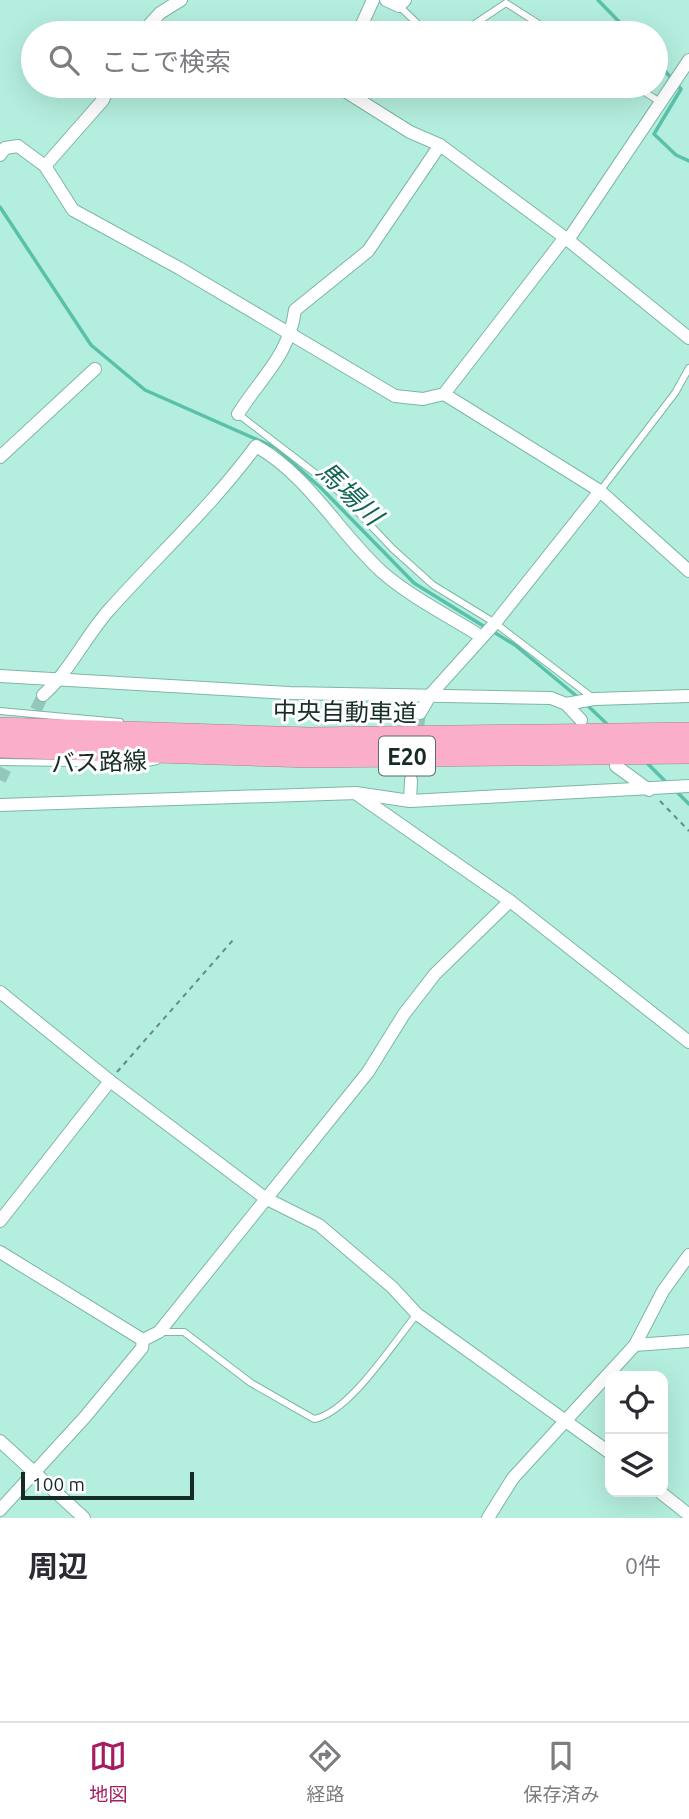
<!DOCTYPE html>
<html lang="ja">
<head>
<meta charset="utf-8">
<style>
	:root { --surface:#fff; --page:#f7f7f7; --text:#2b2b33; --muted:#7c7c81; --line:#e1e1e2; --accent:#a61c61 }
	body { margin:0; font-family:Ubuntu,"Noto Sans JP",sans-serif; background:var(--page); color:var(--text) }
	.controls { position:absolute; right:21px; bottom:21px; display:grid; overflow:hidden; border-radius:14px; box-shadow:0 7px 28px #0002 }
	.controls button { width:63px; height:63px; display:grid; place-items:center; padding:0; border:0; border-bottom:2px solid var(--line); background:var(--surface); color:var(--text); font:35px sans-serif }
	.scale { position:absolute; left:21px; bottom:18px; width:173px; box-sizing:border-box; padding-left:7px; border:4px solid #152c26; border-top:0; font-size:19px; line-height:24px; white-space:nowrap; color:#152c26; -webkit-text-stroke:5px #fff; paint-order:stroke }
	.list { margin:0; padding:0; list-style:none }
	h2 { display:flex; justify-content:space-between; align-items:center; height:91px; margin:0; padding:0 28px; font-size:30px }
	h2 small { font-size:23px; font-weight:400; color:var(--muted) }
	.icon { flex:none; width:38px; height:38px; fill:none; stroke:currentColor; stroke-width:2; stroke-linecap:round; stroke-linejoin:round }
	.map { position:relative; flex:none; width:689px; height:1518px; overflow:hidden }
	.search { position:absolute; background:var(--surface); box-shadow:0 7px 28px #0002; left:21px; right:21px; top:21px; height:77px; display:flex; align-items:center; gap:18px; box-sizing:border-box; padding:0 24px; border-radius:38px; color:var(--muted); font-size:26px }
	.sheet { height:203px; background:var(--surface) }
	nav { display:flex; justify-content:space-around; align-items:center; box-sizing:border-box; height:98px; border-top:2px solid var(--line); background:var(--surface); font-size:19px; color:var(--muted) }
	nav a { display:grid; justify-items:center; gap:4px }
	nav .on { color:var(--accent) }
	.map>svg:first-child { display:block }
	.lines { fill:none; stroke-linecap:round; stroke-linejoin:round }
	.stream { stroke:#59c1aa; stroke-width:3.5 }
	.street-tunnel { stroke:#94c7ba; stroke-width:12; stroke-dasharray:12 6; stroke-linecap:butt }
	.lane-casing { stroke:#7eb6a7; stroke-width:8 }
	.street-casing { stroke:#7eb6a7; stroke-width:14 }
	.highway-casing { stroke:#aa8090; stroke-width:24 }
	.path { stroke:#648c82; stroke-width:2; stroke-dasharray:5 5; stroke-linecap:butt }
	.lane { stroke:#fff; stroke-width:6 }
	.street { stroke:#fff; stroke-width:12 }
	.highway { stroke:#faaec9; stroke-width:23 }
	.labels { text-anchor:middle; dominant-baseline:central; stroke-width:6; stroke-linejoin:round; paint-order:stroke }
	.shield { fill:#fff; stroke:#5b6b67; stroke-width:2 }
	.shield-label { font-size:23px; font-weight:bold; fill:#152c26 }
	.street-label { font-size:24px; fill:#152c26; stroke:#fff }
	.water-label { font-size:26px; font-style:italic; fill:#126656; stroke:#fff }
</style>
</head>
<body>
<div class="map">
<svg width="689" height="1518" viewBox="0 0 689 1518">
	<rect width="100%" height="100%" fill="#b4eedf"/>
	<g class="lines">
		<!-- stream -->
		<g class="stream">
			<polyline points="598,0 630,33"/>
			<polyline points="656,61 681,89 654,134 676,155 689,161"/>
			<polyline points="0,207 91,345 145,390 276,448 322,489 414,583 485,627"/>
			<polyline points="492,631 515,645 580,699"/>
			<polyline points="586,704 608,725"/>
			<polyline points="646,762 668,784"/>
			<polyline points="676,791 689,804"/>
		</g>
		<!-- street-tunnel -->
		<g class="street-tunnel">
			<polyline points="28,726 43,695"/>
			<polyline points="0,780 15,751"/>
			<polyline points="411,780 420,713"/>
		</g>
		<defs>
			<g id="lane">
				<polyline points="399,6 421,27 437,33"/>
				<polyline points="461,33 506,3 542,26 562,33"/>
				<polyline points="635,86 660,102"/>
				<polyline points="238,414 337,490 393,549 433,585 495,623 593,698"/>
				<polyline points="600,491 675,393 689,368"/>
				<polyline points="0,711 120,722"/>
				<polyline points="0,762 143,764 157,761"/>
				<path d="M160,1332H184L251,1383L314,1419C349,1413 394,1342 417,1314"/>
			</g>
			<g id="street">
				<polyline points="386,0 399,6 405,0"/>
				<polyline points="142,33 160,13 181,0"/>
				<polyline points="358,33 373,0"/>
				<polyline points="337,86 410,132 440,145 568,240 689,338"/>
				<polyline points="0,155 5,148 18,146 45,166 73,210 179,268 395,396 423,399 444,394 563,240 568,240 689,60"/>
				<polyline points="45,166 103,100 109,86"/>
				<polyline points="444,394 600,491 689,571"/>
				<path d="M238,414C261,377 289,356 295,310L368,251L440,145"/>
				<polyline points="0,457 95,369"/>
				<polyline points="0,676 289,693 551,698 566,704 594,699 689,696"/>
				<path d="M43,695C70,671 85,637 109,610C158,555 212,506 256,446C309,476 338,532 382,572C412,598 449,616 482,637"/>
				<polyline points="566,704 581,720"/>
				<polyline points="420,713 431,694 495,623 600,491"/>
				<polyline points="616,766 649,790"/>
				<polyline points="358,795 510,901 689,1042"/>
				<polyline points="410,801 411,780"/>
				<polyline points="0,805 356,793 410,801 689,786"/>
				<polyline points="0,992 110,1081 265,1198 319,1225 392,1287 417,1314 610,1453"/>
				<polyline points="0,1221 110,1081"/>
				<polyline points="0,1252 143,1340"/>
				<polyline points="635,1345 689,1341"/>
				<polyline points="0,1441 84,1518"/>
				<polyline points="660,1492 689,1515"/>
				<polyline points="0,1510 85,1417 142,1348 143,1340 159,1332 368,1072 404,1014 435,974 510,901"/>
				<polyline points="488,1518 513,1478 635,1345 663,1291 689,1255"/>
			</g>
			<g id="highway">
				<polyline points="0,729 309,739 689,734"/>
				<polyline points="0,746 309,756 689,752"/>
			</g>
		</defs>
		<!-- lane casing -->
		<use href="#lane" class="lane-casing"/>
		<!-- street casing -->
		<use href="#street" class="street-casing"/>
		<!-- highway casing -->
		<use href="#highway" class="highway-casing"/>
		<!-- path -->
		<g class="path">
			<polyline points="660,801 689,831"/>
			<polyline points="117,1072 233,940"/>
		</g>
		<!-- lane -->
		<use href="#lane" class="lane"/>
		<!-- street -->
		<use href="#street" class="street"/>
		<!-- highway -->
		<use href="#highway" class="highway"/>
	</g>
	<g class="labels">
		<!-- shield labels -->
		<rect class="shield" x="379" y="736.5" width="56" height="39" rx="5"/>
		<g class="shield-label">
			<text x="407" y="756">E20</text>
		</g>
		<!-- street labels -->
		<g class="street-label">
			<text transform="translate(345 712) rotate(1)">中央自動車道</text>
			<text transform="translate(99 762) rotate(-2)">バス路線</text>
		</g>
		<!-- water labels -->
		<g class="water-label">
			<text transform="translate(350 493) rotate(44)">馬場川</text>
		</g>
	</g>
</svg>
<div class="controls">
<button><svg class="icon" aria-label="locate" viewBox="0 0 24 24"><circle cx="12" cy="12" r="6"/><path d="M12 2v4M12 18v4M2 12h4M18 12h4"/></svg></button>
<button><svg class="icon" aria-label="layers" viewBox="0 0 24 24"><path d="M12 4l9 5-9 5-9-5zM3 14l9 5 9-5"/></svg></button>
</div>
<div class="scale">100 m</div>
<div class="search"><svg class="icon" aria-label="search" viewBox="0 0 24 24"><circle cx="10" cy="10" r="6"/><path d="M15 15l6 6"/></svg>ここで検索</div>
</div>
<section class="sheet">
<h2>周辺<small>0件</small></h2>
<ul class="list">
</ul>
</section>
<nav>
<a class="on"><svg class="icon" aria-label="map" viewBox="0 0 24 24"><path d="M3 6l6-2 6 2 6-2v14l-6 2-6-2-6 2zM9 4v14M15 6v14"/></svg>地図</a>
<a><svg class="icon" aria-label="directions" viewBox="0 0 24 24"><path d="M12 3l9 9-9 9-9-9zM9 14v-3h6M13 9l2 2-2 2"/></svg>経路</a>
<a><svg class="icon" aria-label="saved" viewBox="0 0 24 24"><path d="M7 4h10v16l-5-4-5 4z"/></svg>保存済み</a>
</nav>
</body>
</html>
